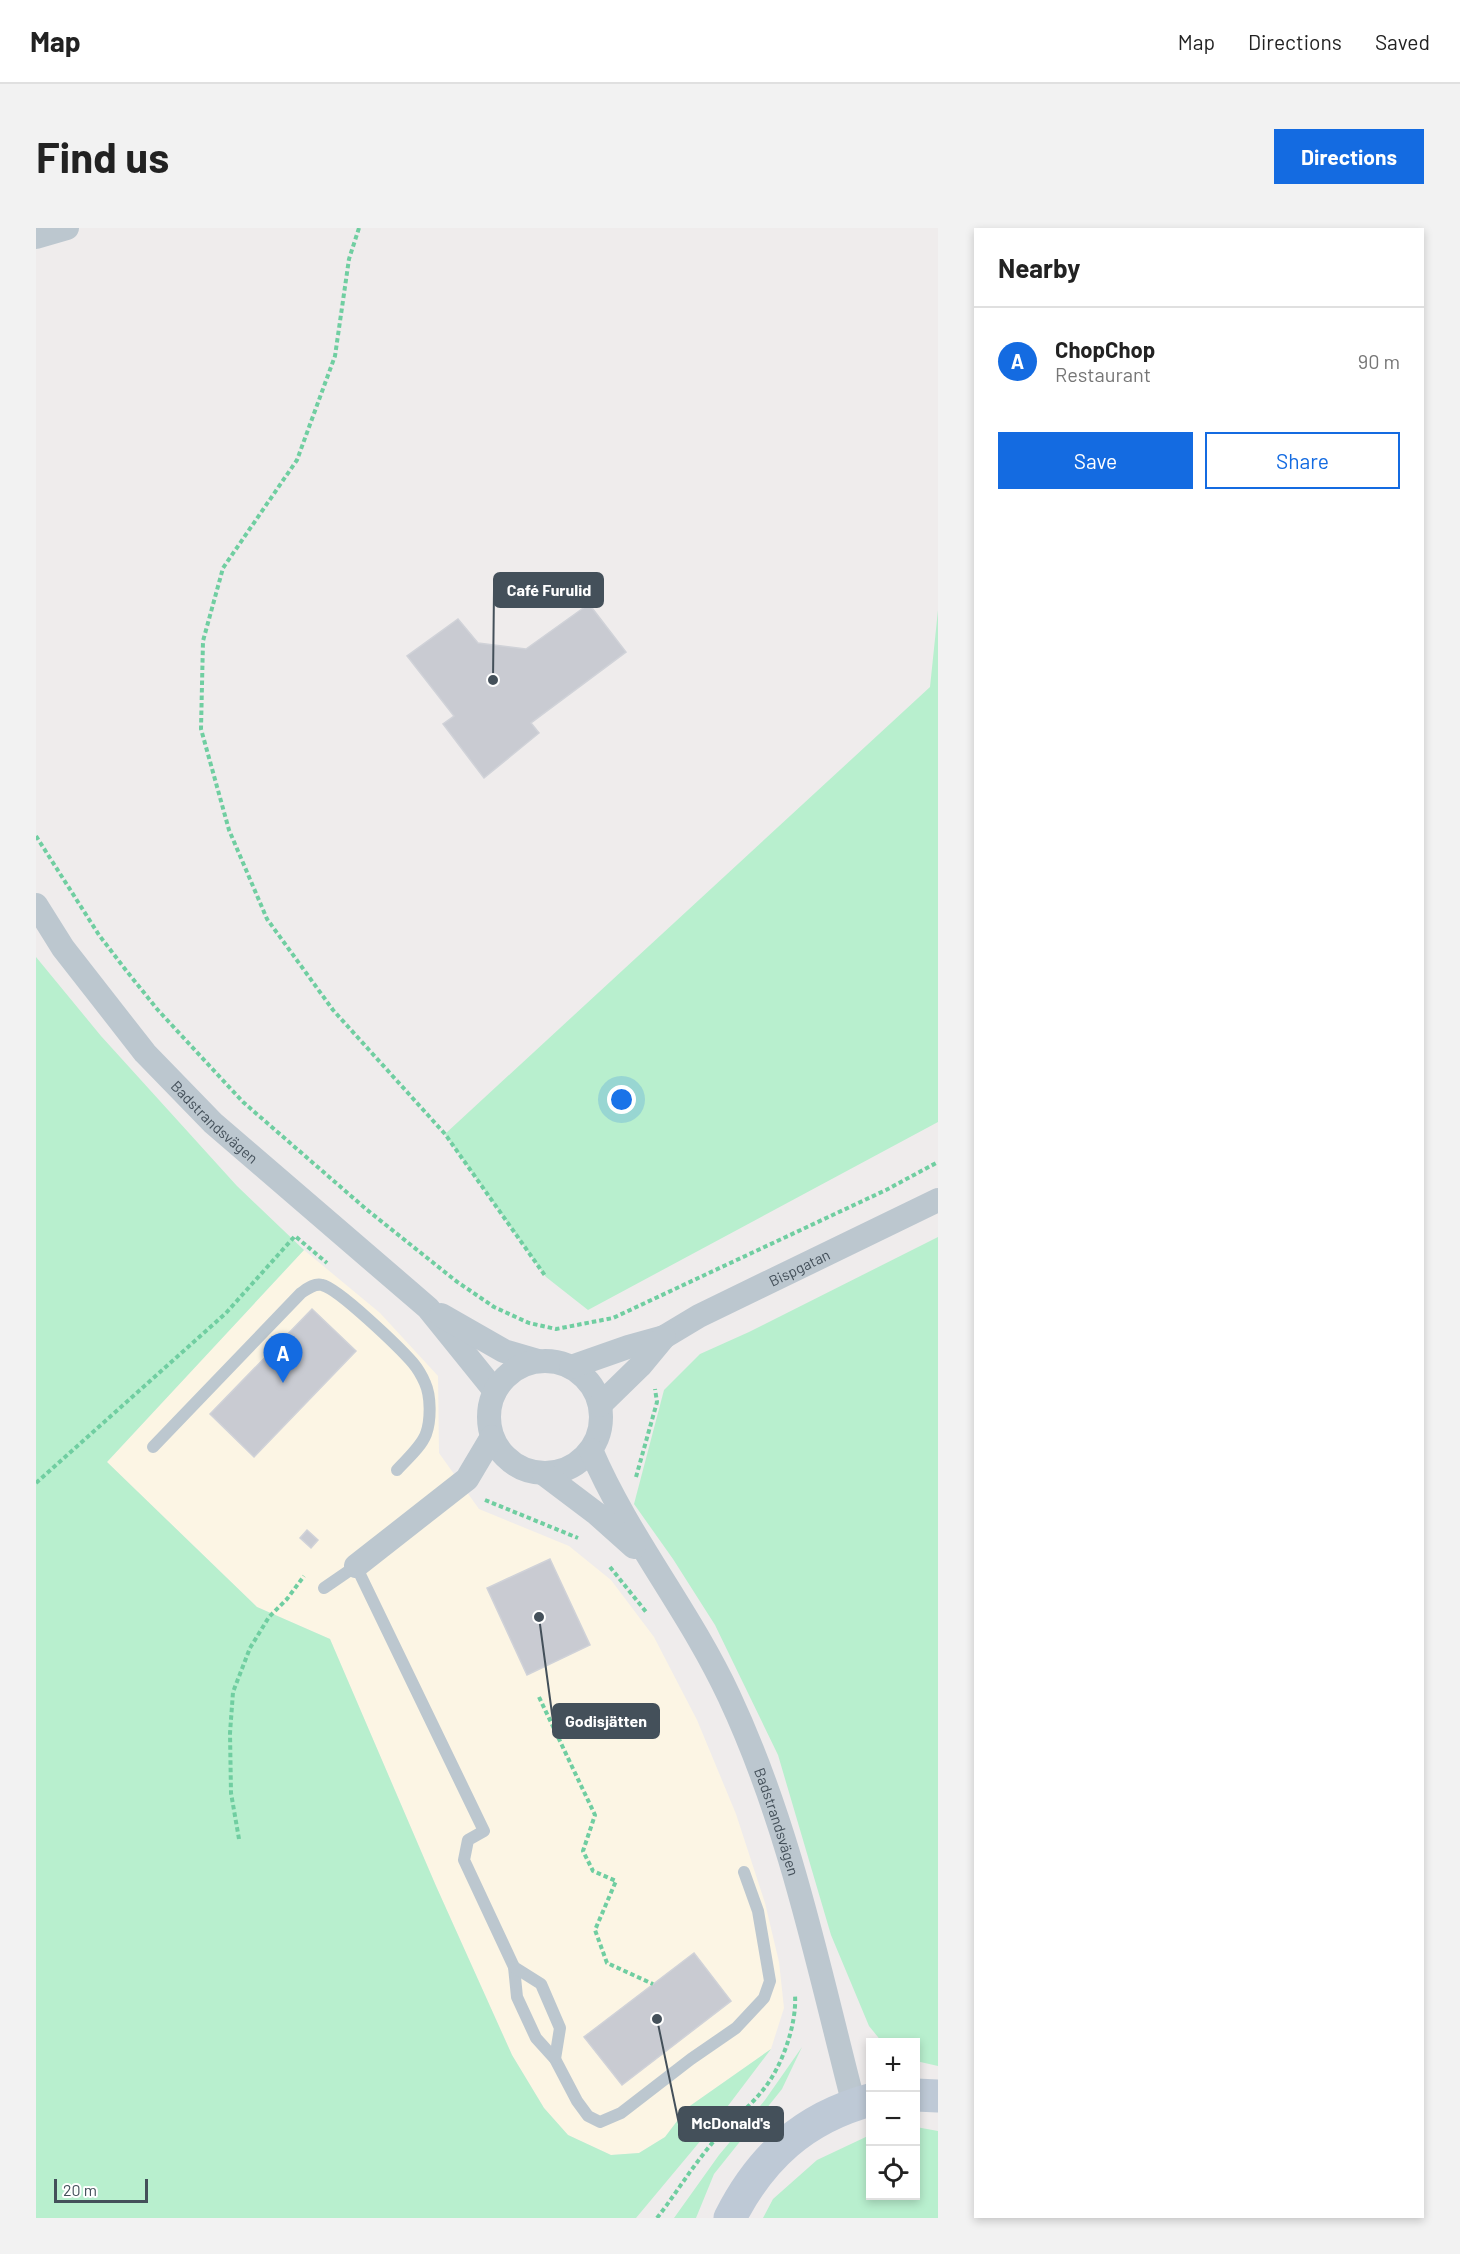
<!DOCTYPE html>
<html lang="en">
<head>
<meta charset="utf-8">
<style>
	:root { --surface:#fff; --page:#f2f2f2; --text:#222; --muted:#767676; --line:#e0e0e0; --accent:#146be1 }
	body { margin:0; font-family:Barlow,sans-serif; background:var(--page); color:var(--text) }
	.controls { position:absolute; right:18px; bottom:18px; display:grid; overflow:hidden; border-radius:0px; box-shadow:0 3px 9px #0003 }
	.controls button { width:54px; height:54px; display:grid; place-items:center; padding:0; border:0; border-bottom:2px solid var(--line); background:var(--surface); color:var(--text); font:30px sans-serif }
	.scale { position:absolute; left:18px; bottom:15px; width:94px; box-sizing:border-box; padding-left:6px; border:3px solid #44505a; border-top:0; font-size:16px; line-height:21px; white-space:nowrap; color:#44505a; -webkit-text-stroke:4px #fff; paint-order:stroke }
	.you { position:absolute; left:586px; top:872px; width:21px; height:21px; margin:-15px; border:4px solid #fff; border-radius:50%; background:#1a73e8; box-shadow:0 0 0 9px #1a73e833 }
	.badge { display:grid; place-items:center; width:39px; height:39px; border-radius:50%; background:var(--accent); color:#fff; font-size:20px; font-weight:700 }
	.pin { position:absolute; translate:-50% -50px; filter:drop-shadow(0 2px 3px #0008) }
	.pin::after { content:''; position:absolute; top:32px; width:21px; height:18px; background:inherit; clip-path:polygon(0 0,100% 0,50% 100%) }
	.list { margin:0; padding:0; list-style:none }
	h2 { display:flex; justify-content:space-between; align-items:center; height:78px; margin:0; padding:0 24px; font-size:26px }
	h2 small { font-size:20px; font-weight:400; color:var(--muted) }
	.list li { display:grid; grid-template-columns:39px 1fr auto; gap:18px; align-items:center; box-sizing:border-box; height:108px; padding:0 24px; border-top:2px solid var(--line) }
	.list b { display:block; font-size:22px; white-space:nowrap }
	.list p { margin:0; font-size:20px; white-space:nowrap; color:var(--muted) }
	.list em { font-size:20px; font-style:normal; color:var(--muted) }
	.actions { display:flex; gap:12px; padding:18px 24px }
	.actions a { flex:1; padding:14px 0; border:2px solid var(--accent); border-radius:0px; text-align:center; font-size:21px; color:var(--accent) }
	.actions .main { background:var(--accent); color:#fff }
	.icon { flex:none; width:33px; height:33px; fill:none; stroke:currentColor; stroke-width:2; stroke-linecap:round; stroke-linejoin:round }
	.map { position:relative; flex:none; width:902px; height:1990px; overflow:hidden; border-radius:0px }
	header { display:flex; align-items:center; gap:36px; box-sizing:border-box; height:84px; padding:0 30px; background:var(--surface); border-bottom:2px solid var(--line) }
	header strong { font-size:28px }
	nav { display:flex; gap:33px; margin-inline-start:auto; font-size:21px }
	.intro { display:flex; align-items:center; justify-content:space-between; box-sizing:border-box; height:144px; padding:0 36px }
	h1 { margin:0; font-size:42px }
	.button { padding:15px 27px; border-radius:0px; background:var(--accent); color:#fff; font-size:21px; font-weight:700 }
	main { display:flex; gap:36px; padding:0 36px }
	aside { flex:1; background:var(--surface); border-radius:0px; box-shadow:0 3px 9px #0003 }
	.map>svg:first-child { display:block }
	.commercial { fill:#fcf5e4 }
	.green { fill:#b8efce }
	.building { fill:#c9cbd2; stroke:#d0d2d8; stroke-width:1.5 }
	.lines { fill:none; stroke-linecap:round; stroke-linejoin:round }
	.path { stroke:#70cea1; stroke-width:4; stroke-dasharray:4.5 3; stroke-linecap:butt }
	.lane { stroke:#bcc7cf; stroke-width:12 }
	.street { stroke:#bcc7cf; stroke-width:24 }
	.secondary { stroke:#bec9d6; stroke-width:33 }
	.labels { text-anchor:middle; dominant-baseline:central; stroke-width:5; stroke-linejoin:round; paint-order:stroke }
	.street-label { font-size:15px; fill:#44505a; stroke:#fff }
	.leader { fill:none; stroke:#44505a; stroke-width:2 }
	.callout-dot { fill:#44505a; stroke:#fff; stroke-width:2 }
	.callout { fill:#44505a; stroke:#44505a; stroke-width:2 }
	.callout-label { font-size:16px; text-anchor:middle; font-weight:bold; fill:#fff }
</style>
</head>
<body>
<header>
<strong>Map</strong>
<nav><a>Map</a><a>Directions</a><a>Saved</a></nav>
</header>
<div class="intro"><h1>Find us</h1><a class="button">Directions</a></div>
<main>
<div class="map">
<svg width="902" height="1990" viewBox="0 0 902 1990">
	<rect width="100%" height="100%" fill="#efecec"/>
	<!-- commercial -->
	<polygon class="commercial" points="268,1022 344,1085 402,1148 403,1225 443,1281 533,1318 575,1352 618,1409 661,1492 700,1586 729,1675 743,1734 748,1780 735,1821 651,1880 629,1909 603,1925 575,1927 532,1907 508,1880 476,1827 400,1658 294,1411 221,1379 71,1234"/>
	<!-- green -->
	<g class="green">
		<polygon points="902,382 902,894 552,1082 510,1049 409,906 894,459"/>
		<polygon points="0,729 65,808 201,958 268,1022 71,1234 221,1379 294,1411 400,1658 476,1827 508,1880 532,1907 575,1927 603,1925 629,1909 651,1880 735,1821 676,1899 600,1990 0,1990"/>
		<polygon points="902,1009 902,1838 880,1833 880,1814 846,1814 833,1798 795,1707 742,1527 679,1397 637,1331 598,1276 628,1162 664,1126 713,1104"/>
		<polygon points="766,1819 746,1861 678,1946 660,1990 638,1990 683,1927 729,1872"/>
		<polygon points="880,1899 902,1903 902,1990 727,1990 737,1971 781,1932 834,1907 834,1968 880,1968"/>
	</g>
	<!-- building -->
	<g class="building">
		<polygon points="553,376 590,424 495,495 503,505 448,550 407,496 418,488 371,428 422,391 442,415 490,421"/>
		<polygon points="276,1081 320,1123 218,1229 174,1186"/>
		<polygon points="271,1302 282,1312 275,1320 264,1310"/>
		<polygon points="514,1331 554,1417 491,1447 451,1360"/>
		<polygon points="658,1725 695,1773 586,1857 548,1809"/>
	</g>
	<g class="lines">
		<!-- path -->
		<g class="path">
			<polyline points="323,0 313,31 299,128 261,232 187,340 167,413 165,501 193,602 231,691 297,782 409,906 510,1049"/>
			<polyline points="0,608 63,707 89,741 121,781 207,874 330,981 420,1053 458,1079 493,1095 520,1101 577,1090 850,962 902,934"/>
			<polyline points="600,1249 621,1174 619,1161"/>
			<polyline points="0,1255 190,1085 259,1008 291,1035"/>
			<polyline points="449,1272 542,1310"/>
			<polyline points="574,1339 611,1385"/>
			<polyline points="503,1469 559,1587 547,1623 557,1643 580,1653 559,1702 571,1735 617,1756"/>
			<polyline points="203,1611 195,1565 194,1505 197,1464 214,1420 233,1389 251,1371 268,1348"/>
			<path d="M621,1990C639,1967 654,1942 673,1919C689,1898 711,1882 727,1862C746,1839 761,1796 759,1767"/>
		</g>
		<!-- lane -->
		<g class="lane">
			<path d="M117,1219L265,1065C271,1061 278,1055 286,1057C302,1060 364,1120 377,1135C382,1141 386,1148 389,1155C395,1168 395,1192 390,1206C385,1219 371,1231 361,1242"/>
			<polyline points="288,1360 320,1338 448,1603 432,1612 428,1632 478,1739 481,1769 500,1810 519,1831 541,1873 552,1888 564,1894 585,1885 655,1831 700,1800 728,1770 734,1753 722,1683 708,1644"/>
			<polyline points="478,1739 505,1756 524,1800 519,1831"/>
		</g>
		<!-- street -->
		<g class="street">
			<polyline points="0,9 31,0"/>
			<path id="s1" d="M0,677L27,720L109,825L177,895L392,1080L459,1163"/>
			<polyline points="405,1087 468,1123 502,1133"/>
			<circle cx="509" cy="1189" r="56"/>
			<path id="s2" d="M535,1139L592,1119L628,1109L663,1088L902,972"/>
			<polyline points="564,1177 604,1138 628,1109"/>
			<path id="s3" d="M555,1222C592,1309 653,1382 693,1468C754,1598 782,1738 818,1877"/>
			<polyline points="508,1246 561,1286 598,1319"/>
			<polyline points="320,1338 431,1251 456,1209"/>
		</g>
		<!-- secondary -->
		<g class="secondary">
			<polyline points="880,1867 902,1868"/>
			<path d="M694,1990C725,1929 768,1890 834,1872"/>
		</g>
	</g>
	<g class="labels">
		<!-- street labels -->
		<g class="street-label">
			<text stroke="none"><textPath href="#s1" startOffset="282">Badstrandsvägen</textPath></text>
			<text stroke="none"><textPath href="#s2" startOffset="250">Bispgatan</textPath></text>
			<text stroke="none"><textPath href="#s3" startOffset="417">Badstrandsvägen</textPath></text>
		</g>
	</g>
	<!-- callouts -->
	<path class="leader" d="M457 452L458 362M503 1389L517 1493M621 1791L643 1896"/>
	<g class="callout-dot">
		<circle cx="457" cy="452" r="6"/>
		<circle cx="503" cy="1389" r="6"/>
		<circle cx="621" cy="1791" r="6"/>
	</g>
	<g class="callout">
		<rect x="458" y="345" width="109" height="34" rx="6"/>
		<rect x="517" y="1476" width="106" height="34" rx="6"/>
		<rect x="643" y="1879" width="104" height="34" rx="6"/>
	</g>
	<g class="callout-label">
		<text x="513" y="368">Café Furulid</text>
		<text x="570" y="1499">Godisjätten</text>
		<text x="695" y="1901">McDonald's</text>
	</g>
</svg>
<div class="controls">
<button>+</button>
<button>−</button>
<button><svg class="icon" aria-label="locate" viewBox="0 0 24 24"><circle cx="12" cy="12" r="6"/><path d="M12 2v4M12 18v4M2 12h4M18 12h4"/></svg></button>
</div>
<div class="scale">20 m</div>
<div class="you"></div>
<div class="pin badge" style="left:247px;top:1155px">A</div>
</div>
<aside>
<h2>Nearby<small></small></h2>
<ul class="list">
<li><span class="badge">A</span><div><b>ChopChop</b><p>Restaurant</p></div><em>90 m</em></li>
</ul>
<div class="actions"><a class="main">Save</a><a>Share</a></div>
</aside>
</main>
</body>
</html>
